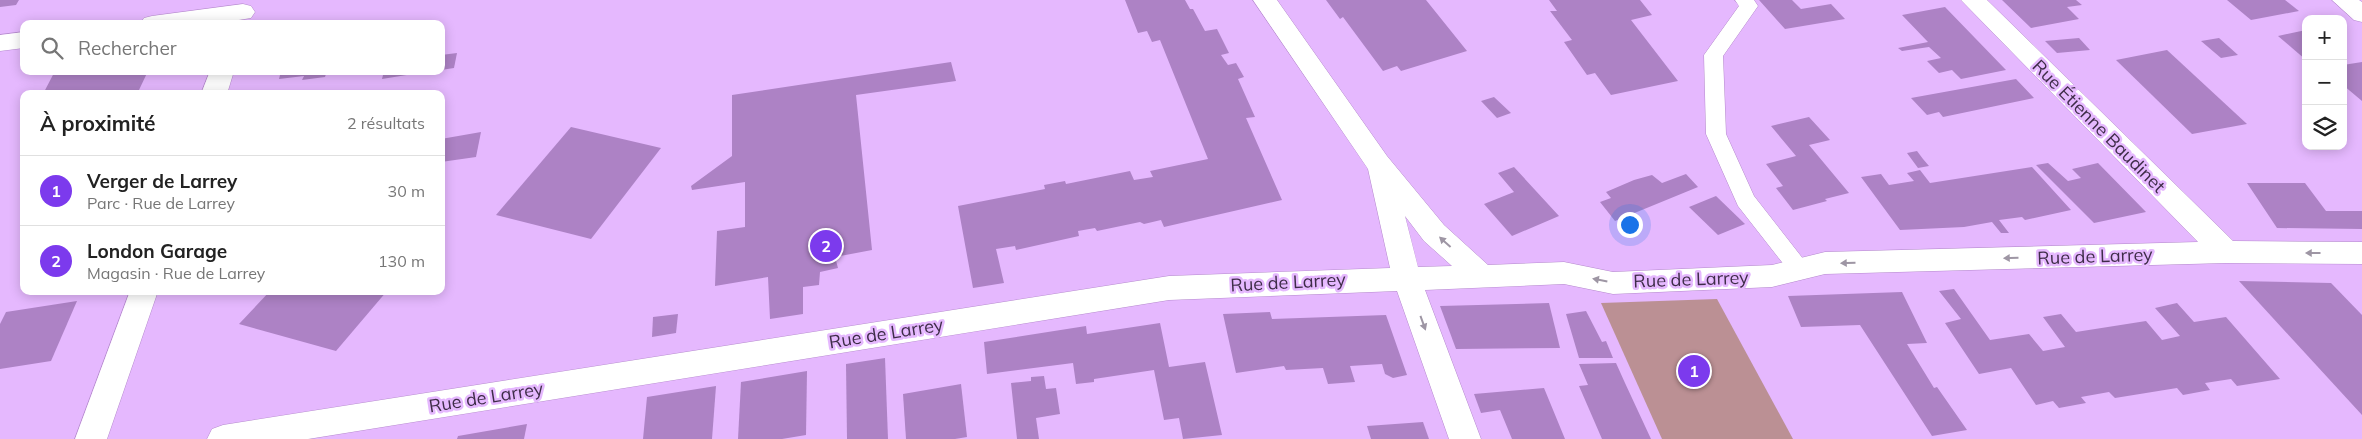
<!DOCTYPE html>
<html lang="fr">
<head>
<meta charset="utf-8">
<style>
	:root { --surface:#fff; --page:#f6f6f6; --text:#222; --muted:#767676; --line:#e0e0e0; --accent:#7c3aed }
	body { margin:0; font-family:Mulish,sans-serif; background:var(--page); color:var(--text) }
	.controls { position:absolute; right:15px; top:15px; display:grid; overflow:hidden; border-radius:10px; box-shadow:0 2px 12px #0003 }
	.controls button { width:45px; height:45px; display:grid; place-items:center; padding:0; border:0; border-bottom:1px solid var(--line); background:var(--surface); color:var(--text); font:25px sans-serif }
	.you { position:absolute; left:1629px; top:224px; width:18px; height:18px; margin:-12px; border:4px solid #fff; border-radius:50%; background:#1a73e8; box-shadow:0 0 0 8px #1a73e833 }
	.badge { display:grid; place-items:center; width:32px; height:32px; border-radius:50%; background:var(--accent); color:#fff; font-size:16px; font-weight:700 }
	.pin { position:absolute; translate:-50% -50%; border:2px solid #fff; box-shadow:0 1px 5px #0006 }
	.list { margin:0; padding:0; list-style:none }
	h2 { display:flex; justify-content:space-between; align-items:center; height:65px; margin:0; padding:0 20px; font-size:21px }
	h2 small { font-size:16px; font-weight:400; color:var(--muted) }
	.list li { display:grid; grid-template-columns:32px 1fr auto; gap:15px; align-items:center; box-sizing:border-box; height:70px; padding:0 20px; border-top:1px solid var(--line) }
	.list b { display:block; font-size:19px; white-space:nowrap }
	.list p { margin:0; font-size:16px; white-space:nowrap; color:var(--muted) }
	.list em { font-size:16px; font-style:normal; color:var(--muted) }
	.icon { flex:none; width:28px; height:28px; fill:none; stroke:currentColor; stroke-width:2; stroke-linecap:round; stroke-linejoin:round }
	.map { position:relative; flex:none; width:2362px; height:439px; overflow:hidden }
	.search { position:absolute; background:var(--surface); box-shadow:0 2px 12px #0003; left:20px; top:20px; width:425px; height:55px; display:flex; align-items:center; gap:12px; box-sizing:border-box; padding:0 18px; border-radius:10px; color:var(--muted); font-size:19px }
	.panel { position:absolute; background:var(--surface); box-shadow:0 2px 12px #0003; left:20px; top:90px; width:425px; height:205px; border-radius:10px }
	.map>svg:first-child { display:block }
	.green { fill:#bb9094 }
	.building { fill:#ad82c5 }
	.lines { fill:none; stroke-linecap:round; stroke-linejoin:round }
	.lane-casing { stroke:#b489cc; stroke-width:1 }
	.street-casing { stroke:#b489cc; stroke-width:1 }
	.lane { fill:#fff; fill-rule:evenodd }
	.street { fill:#fff; fill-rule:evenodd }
	.oneway { fill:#9e96a4 }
	.labels { text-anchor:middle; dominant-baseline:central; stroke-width:5; stroke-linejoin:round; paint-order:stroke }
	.street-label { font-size:18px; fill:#3e2c48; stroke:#e5b8fe }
</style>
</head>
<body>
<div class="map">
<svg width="2362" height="439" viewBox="0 0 2362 439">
	<rect width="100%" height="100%" fill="#e5b8fe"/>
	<!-- green -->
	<polygon class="green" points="1717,299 1793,439 1662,439 1601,303"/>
	<!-- building -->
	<g class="building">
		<polygon points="0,0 19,0 16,5 0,7"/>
		<polygon points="1125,0 1185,0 1190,9 1193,9 1205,31 1217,29 1229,53 1221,55 1228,65 1236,63 1244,77 1238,79 1255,117 1246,118 1282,200 1164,227 1161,220 1144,224 1140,222 1097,231 1095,228 1078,231 1079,236 1016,250 1015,246 996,249 1004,283 973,288 958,206 1045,189 1044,185 1065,181 1066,184 1130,171 1134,180 1153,177 1150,171 1208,159 1160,40 1152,42 1147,31 1138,33"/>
		<polygon points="1326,0 1426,0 1467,51 1401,71 1397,66 1383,71 1343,17 1340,19"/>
		<polygon points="1549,0 1640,0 1652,15 1631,20 1678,81 1611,95 1595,73 1587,75 1564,42 1572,40 1550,11 1557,11"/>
		<polygon points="1759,0 1792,0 1801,9 1831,4 1845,19 1785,29"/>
		<polygon points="2002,0 2076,0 2082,5 2067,7 2079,19 2031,28"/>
		<polygon points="2227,0 2285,0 2299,11 2251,20"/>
		<polygon points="1945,7 1975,38 2006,70 1961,79 1952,70 1939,73 1927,61 1941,58 1929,47 1902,51 1898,48 1928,42 1902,15"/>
		<polygon points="2306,30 2306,60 2278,36"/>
		<polygon points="2079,38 2090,50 2057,53 2045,41"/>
		<polygon points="2219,38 2238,55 2221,58 2201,41"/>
		<polygon points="2167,50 2247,124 2192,134 2116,60"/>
		<polygon points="457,53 454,68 441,70 441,55"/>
		<polygon points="951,62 956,81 856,95 872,250 835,257 838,268 820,272 819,285 803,287 803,314 770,319 768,277 715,286 717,231 745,227 745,182 692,190 691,186 732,156 732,95"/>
		<polygon points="2362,62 2362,101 2343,85 2343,65"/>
		<polygon points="55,71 140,72 148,71 139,90 110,94 43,94"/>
		<polygon points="281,71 327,71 325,77 302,80 304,76 279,79"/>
		<polygon points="384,71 425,71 425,72 382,79"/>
		<polygon points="2016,79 2034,98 1943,117 1939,112 1927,115 1911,98"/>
		<polygon points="1494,97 1511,113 1497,118 1481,101"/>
		<polygon points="1809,117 1830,140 1809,145 1849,193 1825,199 1827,201 1793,210 1776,188 1783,186 1766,164 1796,156 1771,126"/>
		<polygon points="571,127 661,148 591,239 496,215"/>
		<polygon points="481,132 476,157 441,162 441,139"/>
		<polygon points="1917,151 1923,159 1929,166 1918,168 1907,153"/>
		<polygon points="2048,163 2068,181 2081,178 2072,169 2098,163 2146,212 2094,223 2036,165"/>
		<polygon points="1514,167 1559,216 1512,236 1484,204 1514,192 1498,173"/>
		<polygon points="2032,167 2071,210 2025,220 2022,217 1999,220 2009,233 2001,233 1992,222 1964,227 1900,230 1861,177 1881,174 1889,185 1914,181 1907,173 1920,170 1930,183"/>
		<polygon points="1686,174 1698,187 1615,221 1600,202 1611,198 1606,192 1634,180 1652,175 1662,183"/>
		<polygon points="2247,183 2305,183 2326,211 2362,211 2362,229 2277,228"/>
		<polygon points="1716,196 1745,224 1718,235 1689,207"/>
		<polygon points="2239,281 2331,283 2362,315 2362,415"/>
		<polygon points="1954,289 1990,340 2029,334 2043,351 2065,347 2043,317 2061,314 2076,332 2146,321 2162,340 2180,336 2155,308 2177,303 2194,322 2226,317 2280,379 2237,386 2231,379 2205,383 2210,390 2183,395 2177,388 2115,398 2109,392 2081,397 2086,403 2059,408 2053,401 2036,405 2011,368 1979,374 1945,323 1961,319 1939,291"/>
		<polygon points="270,291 387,291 336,351 239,324"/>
		<polygon points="1902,292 1927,343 1907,344 1934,388 1937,387 1967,430 1932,436 1860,325 1801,327 1788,296"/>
		<polygon points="77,301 51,361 0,369 0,324 6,312"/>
		<polygon points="1549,303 1560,348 1456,349 1440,306"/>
		<polygon points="1586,311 1602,342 1606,341 1613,358 1579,358 1566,314"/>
		<polygon points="1270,312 1272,319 1386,315 1407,375 1393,378 1385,374 1382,364 1350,366 1355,382 1328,384 1323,368 1286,370 1284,366 1236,373 1223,314"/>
		<polygon points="678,314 676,333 652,337 653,317"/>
		<polygon points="1160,323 1169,367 1205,362 1222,435 1183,439 1179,418 1164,420 1154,370 1094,379 1094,382 1076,384 1073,363 987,374 984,342 1086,326 1087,334"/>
		<polygon points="885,358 888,439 847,439 846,364"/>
		<polygon points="1616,363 1625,383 1651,439 1602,439 1579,386 1588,385 1579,364"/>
		<polygon points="807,371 806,435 782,439 738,439 741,382"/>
		<polygon points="1044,376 1046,389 1056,388 1060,414 1036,418 1039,439 1017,439 1011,383 1031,381 1031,377"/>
		<polygon points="961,384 967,437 955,439 906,439 903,394"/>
		<polygon points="716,386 712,439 643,439 647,397"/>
		<polygon points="1544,388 1565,439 1512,439 1500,410 1481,413 1474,394"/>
		<polygon points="1423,422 1429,439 1371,439 1367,426"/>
		<polygon points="527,424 524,439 457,439 458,436"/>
	</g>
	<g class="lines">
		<defs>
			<polygon id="lane" points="1735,0 1754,0 1758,6 1723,56 1726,134 1754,196 1811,269 1808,275 1800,278 1792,275 1738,206 1706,134 1704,55 1739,6"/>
			<g id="street">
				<path d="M1253,0H1277L1387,156L1444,225L1488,265L1564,262L1613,272L1772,265L1825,252L2198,242L1961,0H1987L2233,241L2362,242V264L2226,263L1825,274L1772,287L1613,294L1564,284L1425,290L1481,439H1449L1397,291L1169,300L308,439H207L212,429L223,425L1169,276L1390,268L1368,169ZM1405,216L1424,241L1452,266L1418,267Z"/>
				<polygon points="2332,0 2359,0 2362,2 2362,22 2354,20"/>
				<polygon points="243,4 251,6 255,12 251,18 214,24 140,24 144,18 152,16"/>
				<polygon points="24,32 24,48 0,51 0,35"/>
				<polygon points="210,71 234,71 227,94 201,94"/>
				<polygon points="130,291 158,291 107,439 75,439"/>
			</g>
		</defs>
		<!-- lane casing -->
		<use href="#lane" class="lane-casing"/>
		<!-- street casing -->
		<use href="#street" class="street-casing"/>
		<!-- lane -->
		<use href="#lane" class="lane"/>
		<!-- street -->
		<use href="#street" class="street"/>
	</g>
	<!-- one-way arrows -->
	<defs><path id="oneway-solid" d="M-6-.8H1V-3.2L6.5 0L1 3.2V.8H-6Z" transform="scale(1.25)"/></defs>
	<g class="oneway">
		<use href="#oneway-solid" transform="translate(1445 242) rotate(-138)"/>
		<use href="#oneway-solid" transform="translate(2313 253) rotate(-180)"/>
		<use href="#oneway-solid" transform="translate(2011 258) rotate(178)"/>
		<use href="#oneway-solid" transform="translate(1848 263) rotate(178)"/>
		<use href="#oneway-solid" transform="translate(1600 280) rotate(-169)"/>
		<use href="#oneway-solid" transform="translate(1423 323) rotate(70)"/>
	</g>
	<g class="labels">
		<!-- street labels -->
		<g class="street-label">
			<text transform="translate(2099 126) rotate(45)">Rue Étienne Baudinet</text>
			<text transform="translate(2095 256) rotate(-2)">Rue de Larrey</text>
			<text transform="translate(1691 279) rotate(-2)">Rue de Larrey</text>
			<text transform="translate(1288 282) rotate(-3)">Rue de Larrey</text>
			<text transform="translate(886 333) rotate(-9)">Rue de Larrey</text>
			<text transform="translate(486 397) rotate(-9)">Rue de Larrey</text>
		</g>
	</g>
</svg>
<div class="controls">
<button>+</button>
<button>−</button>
<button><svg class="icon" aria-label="layers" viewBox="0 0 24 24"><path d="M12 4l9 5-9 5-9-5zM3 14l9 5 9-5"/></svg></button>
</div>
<div class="you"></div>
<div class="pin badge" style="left:1694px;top:371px">1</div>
<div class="pin badge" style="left:826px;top:246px">2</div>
<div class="search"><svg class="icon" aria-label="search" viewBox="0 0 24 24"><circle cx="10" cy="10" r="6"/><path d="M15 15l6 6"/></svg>Rechercher</div>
<section class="panel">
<h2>À proximité<small>2 résultats</small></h2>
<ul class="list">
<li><span class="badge">1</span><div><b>Verger de Larrey</b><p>Parc · Rue de Larrey</p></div><em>30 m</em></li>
<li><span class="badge">2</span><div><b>London Garage</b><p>Magasin · Rue de Larrey</p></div><em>130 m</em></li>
</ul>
</section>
</div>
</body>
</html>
